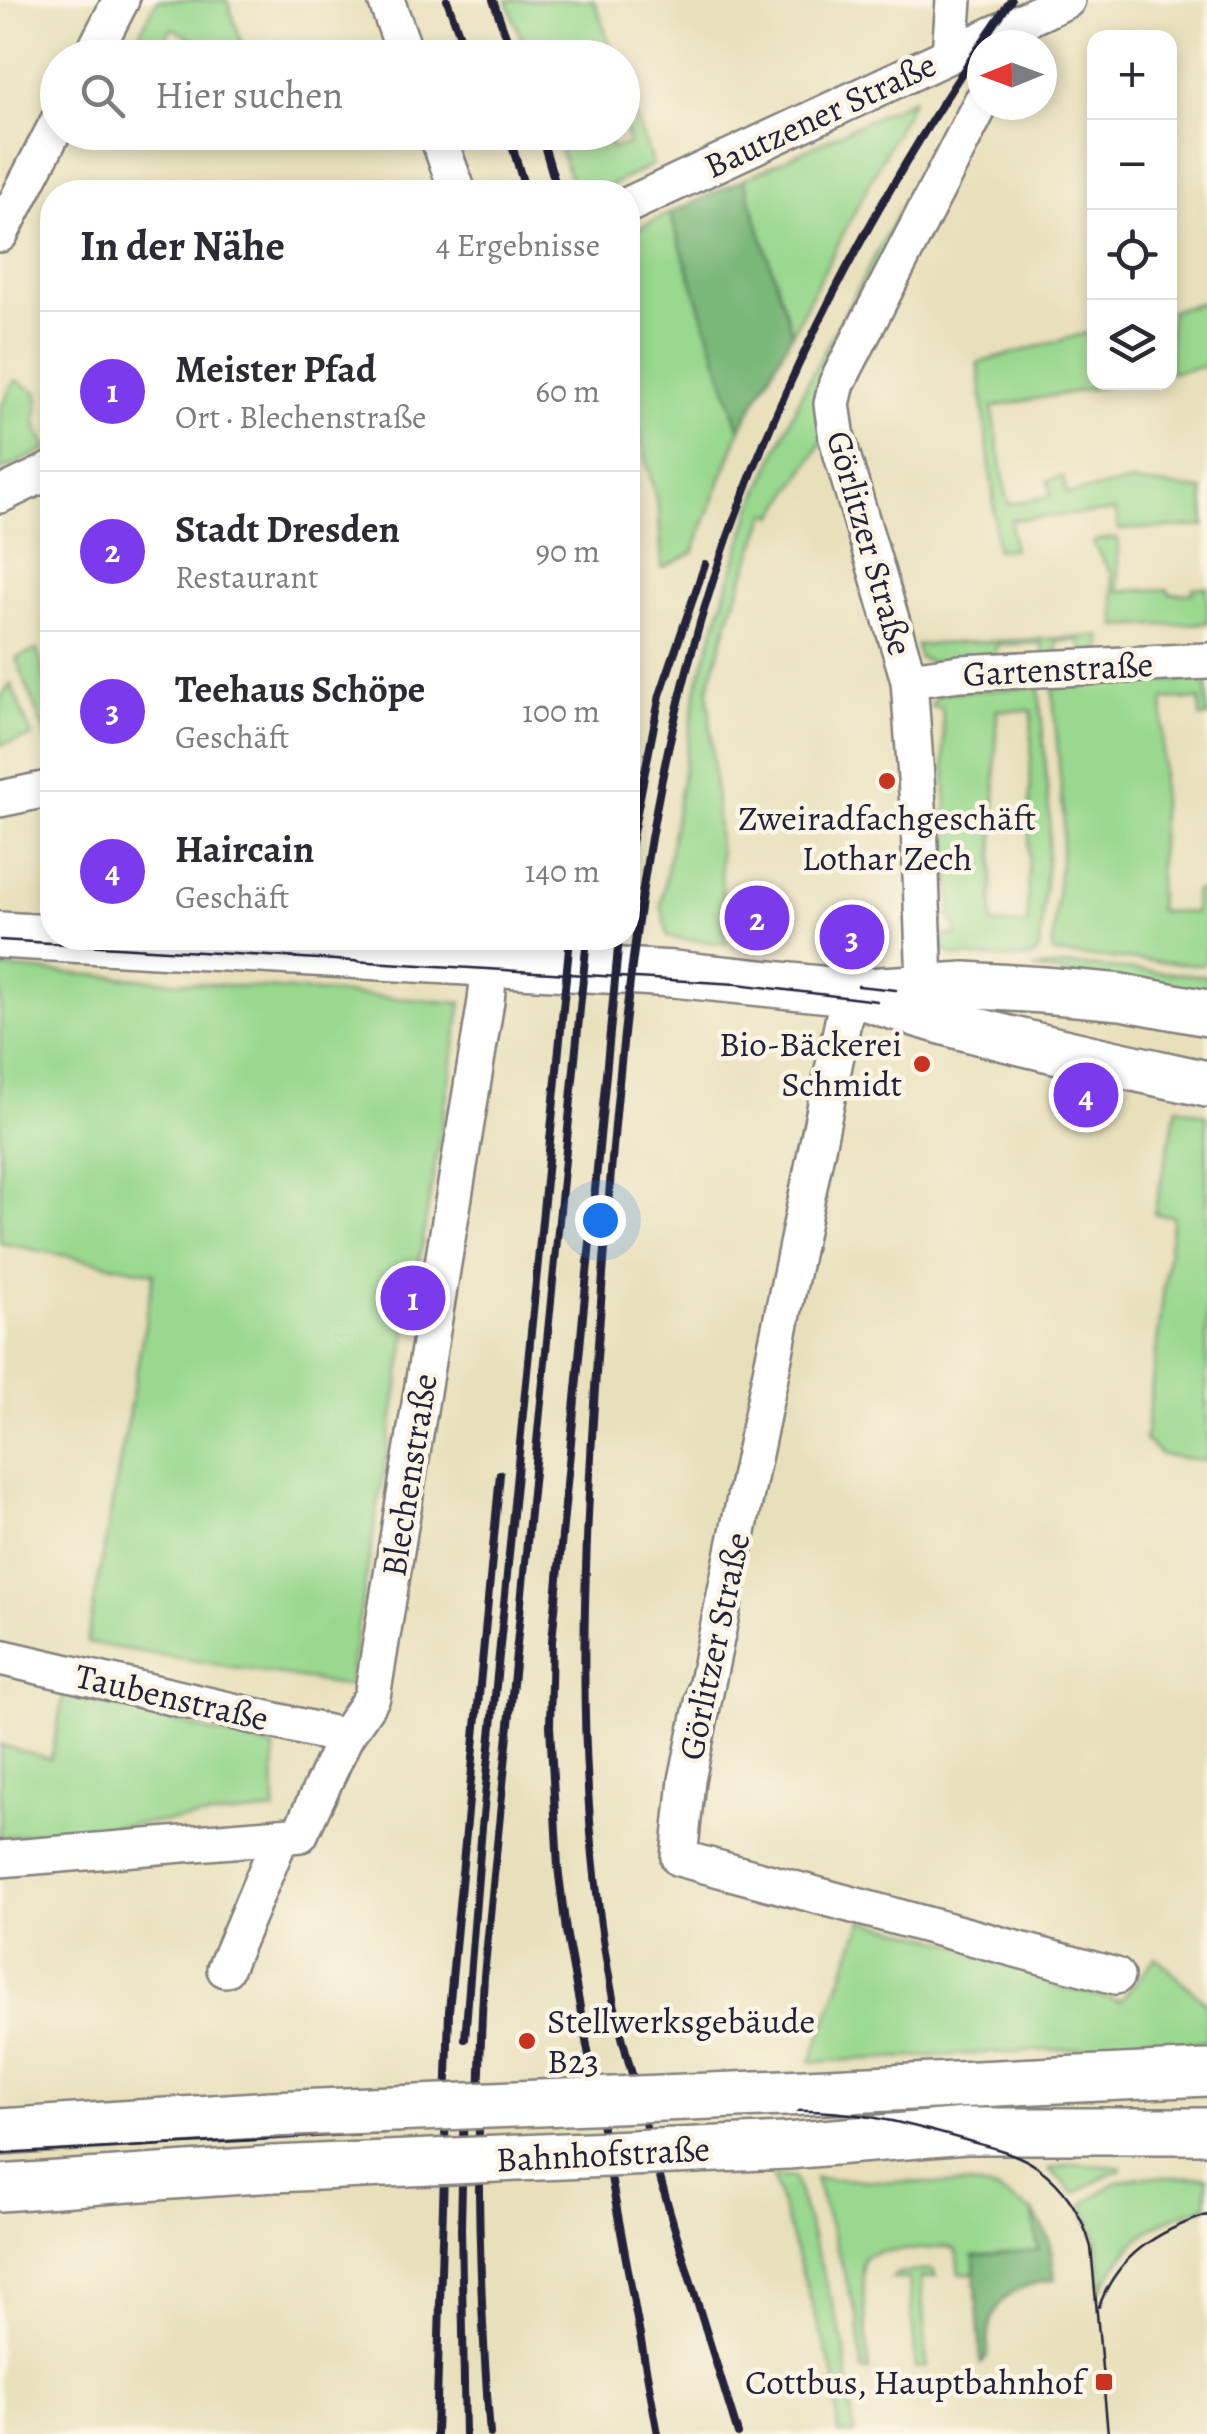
<!DOCTYPE html>
<html lang="de">
<head>
<meta charset="utf-8">
<style>
	:root { --surface:#fff; --page:#f7f7f7; --text:#2b2b33; --muted:#7c7c81; --line:#e1e1e2; --accent:#7c3aed }
	body { margin:0; font-family:Alegreya,serif; background:var(--page); color:var(--text) }
	.controls { position:absolute; right:30px; top:30px; display:grid; overflow:hidden; border-radius:20px; box-shadow:0 5px 15px #0003 }
	.controls button { width:90px; height:90px; display:grid; place-items:center; padding:0; border:0; border-bottom:2px solid var(--line); background:var(--surface); color:var(--text); font:50px sans-serif }
	.compass { position:absolute; left:967px; top:30px; width:90px; height:90px; border-radius:50%; background:var(--surface); box-shadow:0 5px 15px #0003; rotate:269deg }
	.you { position:absolute; left:600px; top:1220px; width:35px; height:35px; margin:-25px; border:8px solid #fff; border-radius:50%; background:#1a73e8; box-shadow:0 0 0 15px #1a73e833 }
	.badge { display:grid; place-items:center; width:65px; height:65px; border-radius:50%; background:var(--accent); color:#fff; font-size:32px; font-weight:700 }
	.pin { position:absolute; translate:-50% -50%; border:5px solid #fff; box-shadow:0 2px 10px #0006 }
	.list { margin:0; padding:0; list-style:none }
	h2 { display:flex; justify-content:space-between; align-items:center; height:130px; margin:0; padding:0 40px; font-size:42px }
	h2 small { font-size:32px; font-weight:400; color:var(--muted) }
	.list li { display:grid; grid-template-columns:65px 1fr auto; gap:30px; align-items:center; box-sizing:border-box; height:160px; padding:0 40px; border-top:2px solid var(--line) }
	.list b { display:block; font-size:38px; white-space:nowrap }
	.list p { margin:0; font-size:32px; white-space:nowrap; color:var(--muted) }
	.list em { font-size:32px; font-style:normal; color:var(--muted) }
	.icon { flex:none; width:55px; height:55px; fill:none; stroke:currentColor; stroke-width:2; stroke-linecap:round; stroke-linejoin:round }
	.map { position:relative; flex:none; width:1207px; height:2434px; overflow:hidden }
	.search { position:absolute; background:var(--surface); box-shadow:0 5px 15px #0003; left:40px; top:40px; width:600px; height:110px; display:flex; align-items:center; gap:25px; box-sizing:border-box; padding:0 35px; border-radius:55px; color:var(--muted); font-size:38px }
	.panel { position:absolute; background:var(--surface); box-shadow:0 5px 15px #0003; left:40px; top:180px; width:600px; height:770px; border-radius:40px }
	.map>svg:first-child { display:block }
	.green { fill:#99d88e; stroke:#5e7d64; stroke-width:2.5; fill-rule:evenodd }
	.forest { fill:#7ab879; stroke:#4e6d5a; stroke-width:2.5 }
	.lines { fill:none; stroke-linecap:round; stroke-linejoin:round }
	.minor-casing { stroke:#85817b; stroke-width:40 }
	.major-casing { stroke:#85817b; stroke-width:50 }
	.minor { stroke:#fff; stroke-width:35 }
	.major { stroke:#fff; stroke-width:45 }
	.tram { stroke:#22223b; stroke-width:2.5 }
	.rail { stroke:#22223b; stroke-width:8 }
	.major-bridge-casing { stroke:#85817b; stroke-width:50; stroke-linecap:butt }
	.major-bridge { stroke:#fff; stroke-width:45 }
	.poi-dot { fill:#c8321e; stroke:#fcf5e5; stroke-width:4 }
	.labels { text-anchor:middle; dominant-baseline:central; stroke-width:9; stroke-linejoin:round; paint-order:stroke }
	.street-label { font-size:35px; fill:#22223b; stroke:#fcf5e5 }
	.poi-label { font-size:35px; fill:#22223b; stroke:#fcf5e5; text-anchor:end }
</style>
</head>
<body>
<div class="map">
<svg width="1207" height="2434" viewBox="0 0 1207 2434">
	<rect width="100%" height="100%" fill="#fcf5e5"/>
	<filter id="ink" filterUnits="userSpaceOnUse"><feTurbulence type="fractalNoise" baseFrequency=".01" numOctaves="2"/><feDisplacementMap in="SourceGraphic" scale="20" xChannelSelector="R" yChannelSelector="G"/><feConvolveMatrix kernelMatrix="1 2 1 2 8 2 1 2 1" color-interpolation-filters="sRGB"/></filter>
	<filter id="wash" filterUnits="userSpaceOnUse"><feTurbulence type="fractalNoise" baseFrequency=".0048" numOctaves="4" result="noise"/><feDisplacementMap in="SourceGraphic" scale="40" xChannelSelector="R" yChannelSelector="G"/><feGaussianBlur stdDeviation="2.25" result="paint"/><feColorMatrix in="noise" values="0 0 0 0 0 0 0 0 0 0 0 0 0 0 0 0 0 1.4 0 .05"/><feComposite in="paint" operator="in"/></filter>
	<g filter="url(#wash)">
		<rect width="100%" height="100%" fill="#e8e0bb"/>
		<!-- green -->
		<g class="green">
			<polygon points="157,0 227,0 247,57 214,57 217,52 172,28 154,57 127,57"/>
			<polygon points="507,0 594,0 615,57 528,57"/>
			<polygon points="981,67 982,80 828,371 822,442 775,516 767,513 731,612 708,689 726,944 668,937 661,905 698,682 752,508 801,395 971,76"/>
			<polygon points="623,81 653,165 597,192 575,192 554,133 606,133 612,149 629,144 623,123"/>
			<polygon points="913,99 792,333 744,179"/>
			<polygon points="670,213 740,430 693,553 662,568 659,512 628,387 628,233"/>
			<polygon points="1207,301 1207,366 1170,373 1170,311"/>
			<polygon points="1094,331 1094,382 1122,383 992,407 1008,504 1051,496 1048,480 1063,477 1067,494 1132,482 1203,490 1205,526 1118,530 1116,511 1011,520 1013,549 996,550 993,492 978,363"/>
			<path d="M15,380L37,392C41,404 37,406 36,417C35,431 43,437 48,449L0,471V408Z"/>
			<polygon points="1118,538 1118,591 1168,589 1169,594 1193,593 1193,588 1207,587 1207,623 1117,627 1111,573 1093,544 1096,540"/>
			<polygon points="1101,636 1102,652 1082,656 1081,641 1057,641 1057,657 1043,658 1042,643 996,645 996,660 930,662 919,658 916,645"/>
			<polygon points="37,650 52,702 52,752 16,658"/>
			<polygon points="1207,679 1207,718 1200,717 1200,700 1164,699 1158,911 1194,913 1195,891 1207,891 1206,959 1202,965 1054,954 1052,950 1064,822 1052,685"/>
			<polygon points="11,684 32,737 0,745 0,698"/>
			<path d="M1039,687L1050,822L1040,946L1036,955L1025,959L953,956L942,948V936H956V923L952,922L942,708L931,707L935,698L946,692ZM997,710L1032,711L1027,925L992,924Z"/>
			<polygon points="1072,965 1207,976 1207,992 1033,969"/>
			<polygon points="0,968 462,1003 348,1686 87,1643 154,1273 0,1243"/>
			<polygon points="1177,1107 1207,1115 1207,1461 1162,1455 1145,1440 1173,1216 1154,1214"/>
			<polygon points="64,1693 274,1748 275,1811 0,1837 0,1745 51,1759"/>
			<polygon points="863,1920 1039,1965 1051,1984 1120,2001 1156,1957 1207,2004 1207,2042 811,2062"/>
			<polygon points="1071,2164 1121,2167 1121,2171 1113,2172 1075,2193 1049,2169"/>
			<polygon points="773,2177 794,2177 844,2343 854,2434 838,2434 834,2376"/>
			<path d="M1139,2177H1207V2206C1148,2223 1133,2236 1102,2288L1099,2246L1083,2204L1115,2183Z"/>
			<polygon points="815,2178 972,2185 997,2191 1033,2212 1038,2250 974,2256 975,2273 959,2274 956,2251 949,2247 880,2252 865,2256 862,2264 869,2371 862,2371 858,2318"/>
			<polygon points="933,2270 937,2276 921,2278 927,2367 916,2368 909,2279 892,2279 898,2273"/>
		</g>
		<!-- forest -->
		<g class="forest">
			<polygon points="744,179 792,333 740,430 670,213"/>
			<path d="M1033,2212C1051,2233 1052,2253 1055,2280C1005,2285 986,2307 988,2356L981,2363L974,2256L1038,2250Z"/>
		</g>
	</g>
	<g filter="url(#ink)">
		<g class="lines">
			<defs>
				<g id="minor">
					<polyline points="386,0 407,58"/>
					<polyline points="950,54 954,0"/>
					<polyline points="91,58 121,0"/>
					<polyline points="436,132 458,192"/>
					<polyline points="628,205 1067,0"/>
					<polyline points="0,234 58,122"/>
					<polyline points="0,495 52,470"/>
					<polyline points="909,680 960,673 1207,661"/>
					<polyline points="0,799 52,788"/>
					<polyline points="849,992 687,1780 679,1858 1116,1976"/>
					<polyline points="926,1013 919,820 909,680 837,438 832,404 837,383 982,101"/>
					<polyline points="0,1657 345,1737"/>
					<polyline points="0,1859 281,1836"/>
					<polyline points="225,1969 281,1836 300,1834 345,1737 372,1697 486,1001 492,938"/>
				</g>
				<g id="major">
					<polyline points="0,935 673,974 849,992 965,985 1043,990 1121,997 1207,1013"/>
					<path d="M870,999C981,1036 1093,1059 1207,1084"/>
					<polyline points="784,2093 1207,2073"/>
					<polyline points="0,2132 271,2114"/>
					<polyline points="787,2146 965,2131 1207,2131"/>
					<polyline points="0,2188 274,2169"/>
				</g>
			</defs>
			<!-- minor casing -->
			<use href="#minor" class="minor-casing"/>
			<!-- major casing -->
			<use href="#major" class="major-casing"/>
			<!-- minor -->
			<use href="#minor" class="minor"/>
			<!-- major -->
			<use href="#major" class="major"/>
			<!-- tram -->
			<g class="tram">
				<polyline points="0,940 737,984 877,1001"/>
				<polyline points="858,986 896,990"/>
				<path d="M0,2154L785,2111C851,2109 902,2122 965,2140C989,2147 1016,2152 1037,2167C1065,2187 1082,2214 1091,2247L1108,2434"/>
				<path d="M1099,2307C1117,2255 1158,2231 1207,2215"/>
			</g>
			<!-- rail -->
			<g class="rail">
				<polyline points="447,0 468,58"/>
				<polyline points="493,0 514,58"/>
				<polyline points="508,132 526,192"/>
				<polyline points="540,132 558,192"/>
				<polyline points="628,578 632,694 631,779"/>
				<polyline points="628,858 660,695 705,564"/>
				<polyline points="619,938 552,1641 550,1726 558,1867 566,1931 658,2434"/>
				<polyline points="465,2039 482,1827 570,938"/>
				<polyline points="464,2099 461,2228 465,2434"/>
				<polyline points="436,2434 449,2011 500,1474"/>
				<path d="M490,2434C478,2281 475,2129 484,1976L587,938"/>
				<path d="M738,2434C703,2320 666,2207 637,2092C628,2059 618,2026 612,1993C572,1780 583,1559 598,1344C614,1121 631,879 689,662C752,426 872,200 1011,0"/>
			</g>
			<defs>
				<g id="major-bridge">
					<polyline points="271,2114 784,2093"/>
					<polyline points="274,2169 787,2146"/>
				</g>
			</defs>
			<!-- major-bridge casing -->
			<use href="#major-bridge" class="major-bridge-casing"/>
			<!-- major-bridge -->
			<use href="#major-bridge" class="major-bridge"/>
		</g>
	</g>
	<!-- markers -->
	<g class="poi-dot">
		<circle cx="887" cy="781" r="10"/>
		<circle cx="922" cy="1064" r="10"/>
		<circle cx="527" cy="2041" r="10"/>
		<rect x="1094" y="2372" width="20" height="20" rx="5"/>
	</g>
	<g class="labels">
		<!-- street labels -->
		<g class="street-label">
			<text transform="translate(820 115) rotate(-25)">Bautzener Straße</text>
			<text transform="translate(870 543) rotate(74)">Görlitzer Straße</text>
			<text transform="translate(1058 669) rotate(-3)">Gartenstraße</text>
			<text transform="translate(409 1475) rotate(-81)">Blechenstraße</text>
			<text transform="translate(714 1646) rotate(-78)">Görlitzer Straße</text>
			<text transform="translate(172 1697) rotate(13)">Taubenstraße</text>
			<text transform="translate(603 2154) rotate(-3)">Bahnhofstraße</text>
		</g>
		<!-- poi labels -->
		<g class="poi-label">
			<text x="887" y="818" text-anchor="middle">Zweiradfachgeschäft<tspan x="887" dy="40">Lothar Zech</tspan></text>
			<text x="902" y="1044">Bio-Bäckerei<tspan x="902" dy="40">Schmidt</tspan></text>
			<text x="547" y="2021" text-anchor="start">Stellwerksgebäude<tspan x="547" dy="40">B23</tspan></text>
			<text x="1084" y="2382">Cottbus, Hauptbahnhof</text>
		</g>
	</g>
</svg>
<div class="controls">
<button>+</button>
<button>−</button>
<button><svg class="icon" aria-label="locate" viewBox="0 0 24 24"><circle cx="12" cy="12" r="6"/><path d="M12 2v4M12 18v4M2 12h4M18 12h4"/></svg></button>
<button><svg class="icon" aria-label="layers" viewBox="0 0 24 24"><path d="M12 4l9 5-9 5-9-5zM3 14l9 5 9-5"/></svg></button>
</div>
<svg class="compass" viewBox="-18 -18 36 36"><path d="M0-13l5 13h-10z" fill="#e53935"/><path d="M0 13l5-13h-10z" fill="#7c7c81"/></svg>
<div class="you"></div>
<div class="pin badge" style="left:413px;top:1298px">1</div>
<div class="pin badge" style="left:757px;top:918px">2</div>
<div class="pin badge" style="left:852px;top:937px">3</div>
<div class="pin badge" style="left:1086px;top:1095px">4</div>
<div class="search"><svg class="icon" aria-label="search" viewBox="0 0 24 24"><circle cx="10" cy="10" r="6"/><path d="M15 15l6 6"/></svg>Hier suchen</div>
<section class="panel">
<h2>In der Nähe<small>4 Ergebnisse</small></h2>
<ul class="list">
<li><span class="badge">1</span><div><b>Meister Pfad</b><p>Ort · Blechenstraße</p></div><em>60 m</em></li>
<li><span class="badge">2</span><div><b>Stadt Dresden</b><p>Restaurant</p></div><em>90 m</em></li>
<li><span class="badge">3</span><div><b>Teehaus Schöpe</b><p>Geschäft</p></div><em>100 m</em></li>
<li><span class="badge">4</span><div><b>Haircain</b><p>Geschäft</p></div><em>140 m</em></li>
</ul>
</section>
</div>
</body>
</html>
